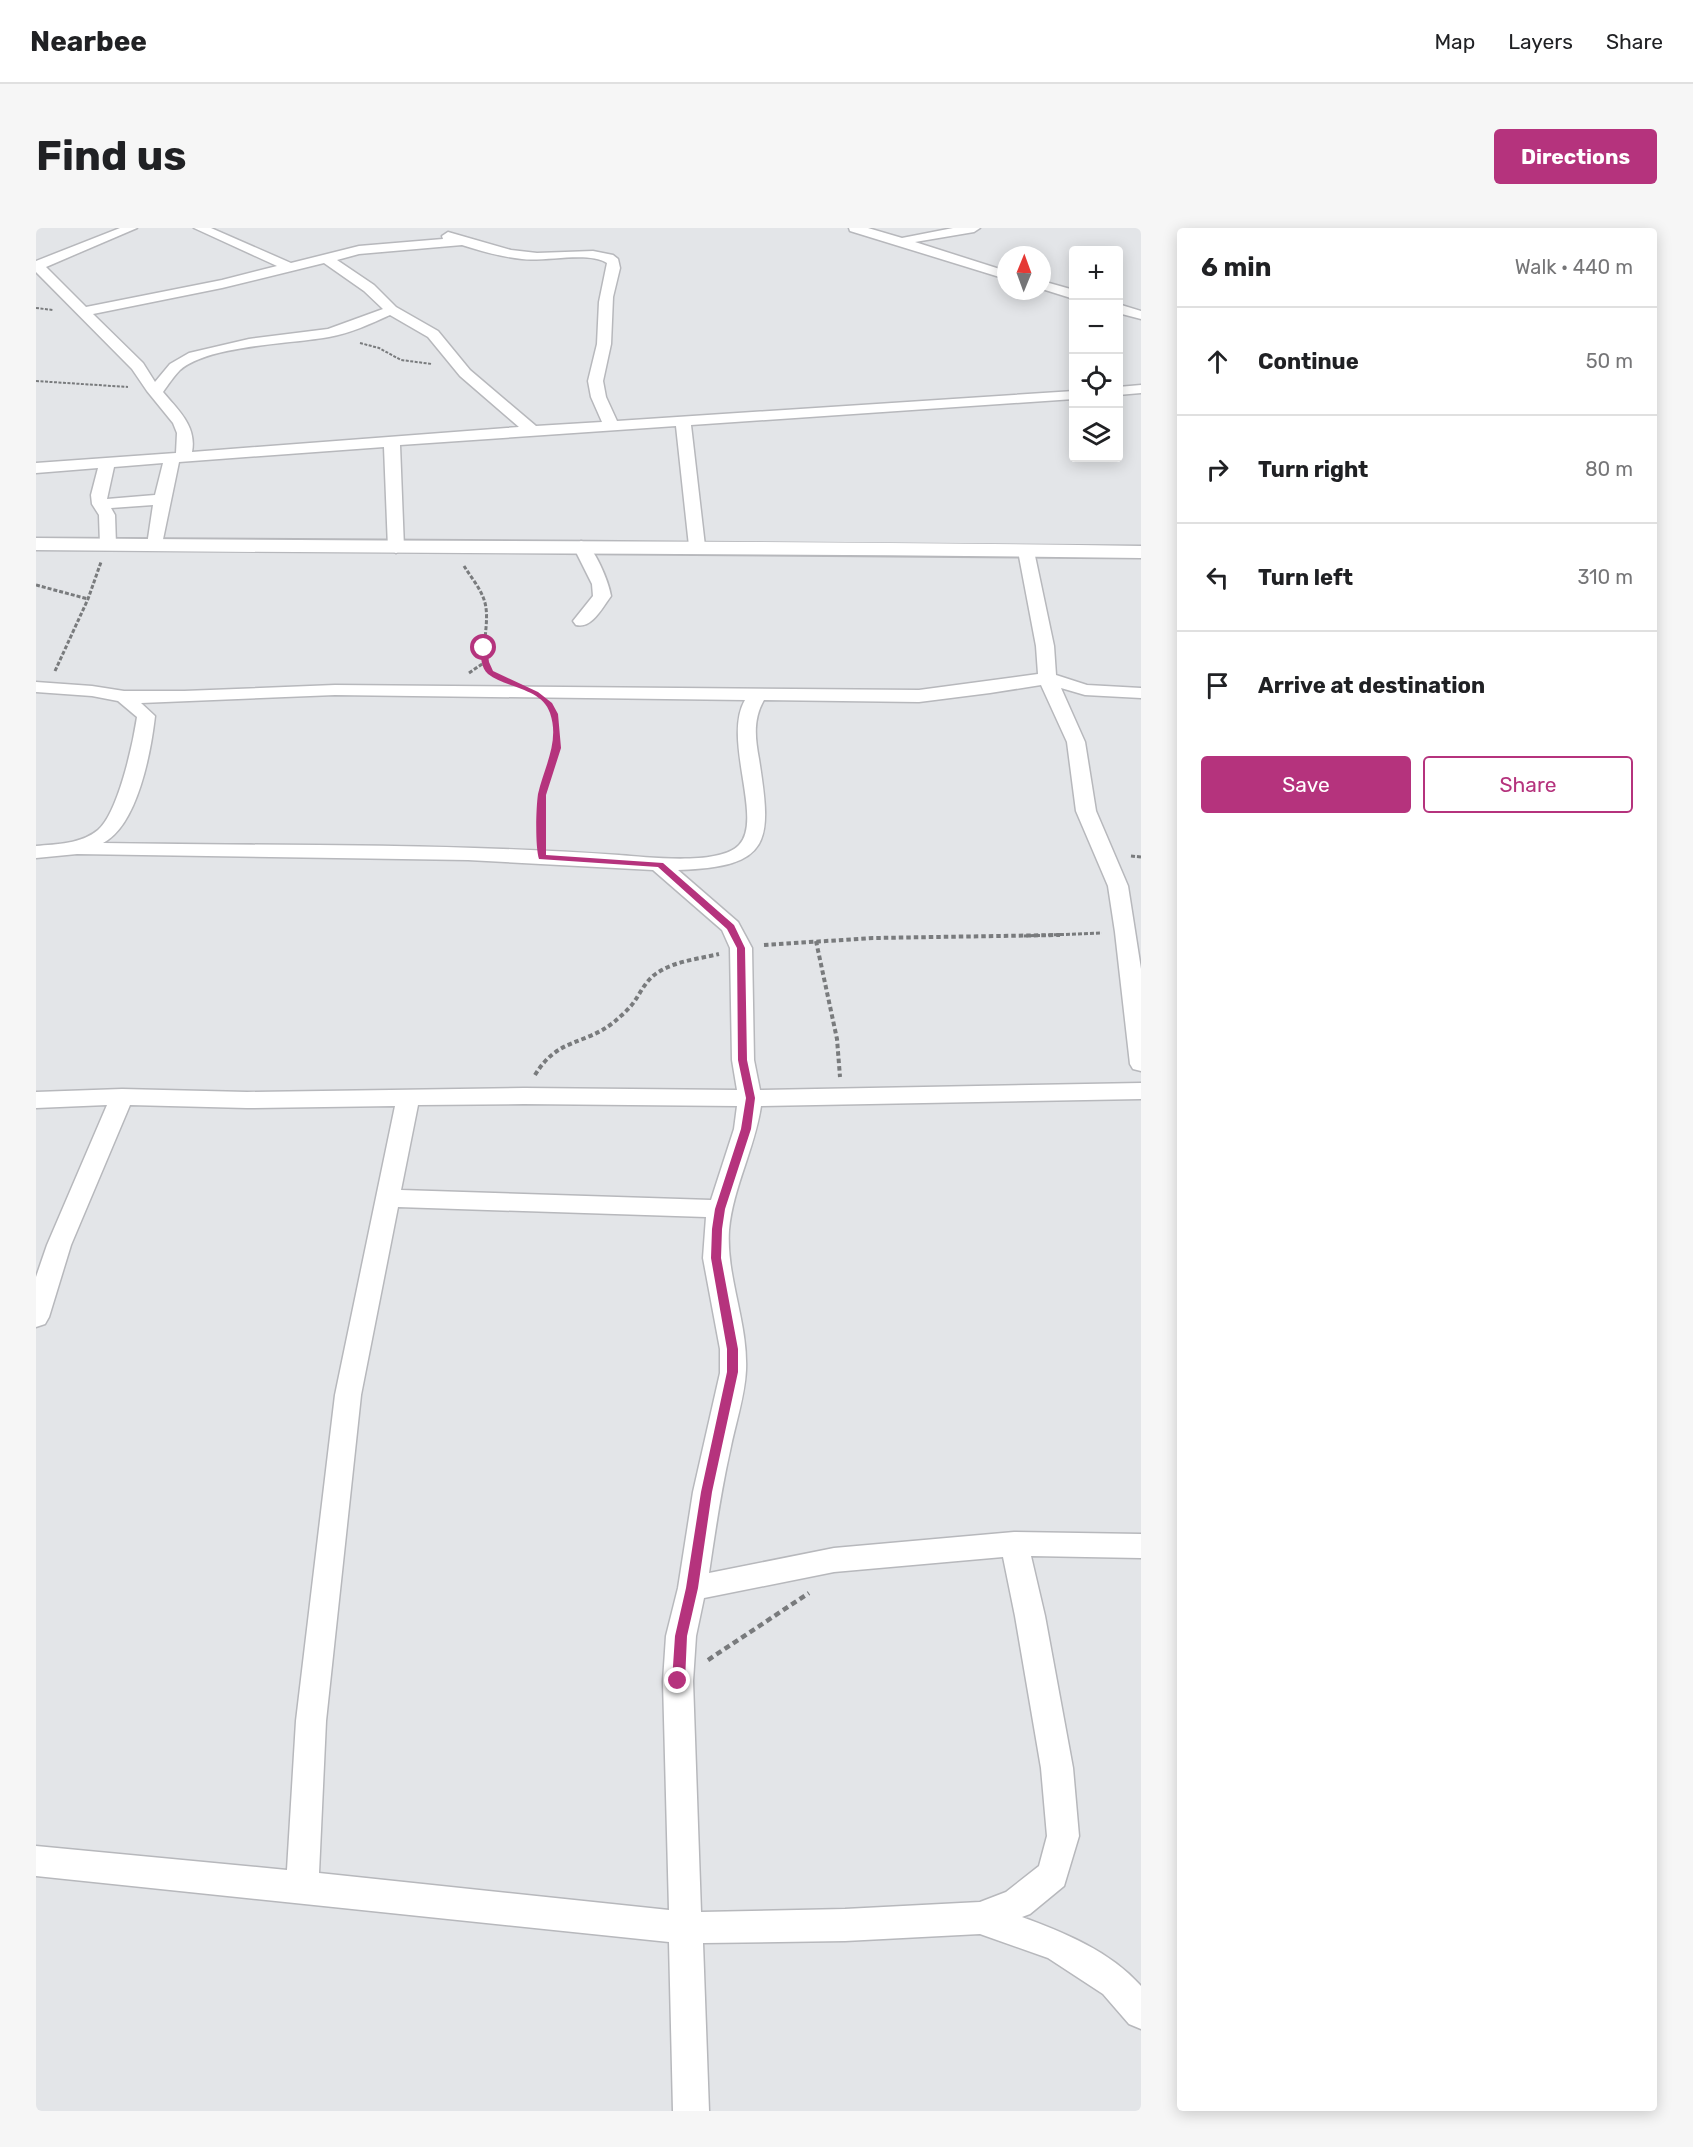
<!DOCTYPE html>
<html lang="en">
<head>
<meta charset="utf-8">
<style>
	:root { --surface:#fff; --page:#f6f6f6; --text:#202124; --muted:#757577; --line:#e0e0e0; --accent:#b5337d }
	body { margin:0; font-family:Rubik,sans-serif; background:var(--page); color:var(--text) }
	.controls { position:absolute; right:18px; top:18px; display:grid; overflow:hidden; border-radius:6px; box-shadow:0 3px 15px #0003 }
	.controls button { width:54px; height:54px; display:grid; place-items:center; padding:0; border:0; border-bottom:2px solid var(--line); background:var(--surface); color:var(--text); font:30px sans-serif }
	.compass { position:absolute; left:961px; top:18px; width:54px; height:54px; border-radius:50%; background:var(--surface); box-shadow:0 3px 15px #0003; rotate:1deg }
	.stop { position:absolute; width:18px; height:18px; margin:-14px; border:4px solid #b5337d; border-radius:50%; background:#fff }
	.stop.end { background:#b5337d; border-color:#fff; box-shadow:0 2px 6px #0008 }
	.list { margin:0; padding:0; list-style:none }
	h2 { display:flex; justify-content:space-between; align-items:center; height:78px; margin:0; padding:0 24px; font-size:26px }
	h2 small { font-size:20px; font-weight:400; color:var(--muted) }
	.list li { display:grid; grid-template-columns:39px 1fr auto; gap:18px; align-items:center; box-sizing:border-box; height:108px; padding:0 24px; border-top:2px solid var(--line) }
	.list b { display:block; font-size:22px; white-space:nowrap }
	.list em { font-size:20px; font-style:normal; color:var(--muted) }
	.actions { display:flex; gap:12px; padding:18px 24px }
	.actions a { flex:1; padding:14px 0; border:2px solid var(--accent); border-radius:6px; text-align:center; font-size:21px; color:var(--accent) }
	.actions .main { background:var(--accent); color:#fff }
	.icon { flex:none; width:33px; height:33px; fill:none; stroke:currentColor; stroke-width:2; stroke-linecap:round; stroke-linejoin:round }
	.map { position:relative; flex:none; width:1105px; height:1883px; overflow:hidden; border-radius:6px }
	header { display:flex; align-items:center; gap:36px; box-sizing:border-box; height:84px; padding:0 30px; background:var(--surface); border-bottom:2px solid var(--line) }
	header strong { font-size:28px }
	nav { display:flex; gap:33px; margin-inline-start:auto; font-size:21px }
	.intro { display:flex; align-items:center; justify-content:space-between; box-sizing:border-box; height:144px; padding:0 36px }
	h1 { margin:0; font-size:42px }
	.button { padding:15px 27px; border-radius:6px; background:var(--accent); color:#fff; font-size:21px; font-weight:700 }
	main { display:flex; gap:36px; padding:0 36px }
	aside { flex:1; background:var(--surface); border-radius:6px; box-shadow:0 3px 15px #0003 }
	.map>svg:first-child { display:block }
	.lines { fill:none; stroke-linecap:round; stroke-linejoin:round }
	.minor-casing { stroke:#b7b8bc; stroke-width:3 }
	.tertiary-casing { stroke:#b7b8bc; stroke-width:3 }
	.path-far3 { stroke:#797b7d; stroke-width:2; stroke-dasharray:3 1.5; stroke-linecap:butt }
	.path-far2 { stroke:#797b7d; stroke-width:3; stroke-dasharray:4 2; stroke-linecap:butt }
	.path-far1 { stroke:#797b7d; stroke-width:4; stroke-dasharray:4.5 3; stroke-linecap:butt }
	.path { stroke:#797b7d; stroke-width:4.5; stroke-dasharray:6 4; stroke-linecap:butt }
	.minor { fill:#fff; fill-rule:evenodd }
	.tertiary { fill:#fff; fill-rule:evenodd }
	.route { fill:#b5337d }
</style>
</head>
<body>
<header>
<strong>Nearbee</strong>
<nav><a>Map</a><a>Layers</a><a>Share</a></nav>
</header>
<div class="intro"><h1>Find us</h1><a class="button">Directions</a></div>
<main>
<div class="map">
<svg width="1105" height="1883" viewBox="0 0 1105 1883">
	<rect width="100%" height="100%" fill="#e3e5e8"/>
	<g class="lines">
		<defs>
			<g id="minor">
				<path d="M84,0H101L10,39L50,79L186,52L241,38L158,0H175L255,35L323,18L407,11L406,8L412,4L475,22L501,25L557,23L577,27L582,31L584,40L577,69L575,116L567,153L570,169L581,193L1038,163V171L655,197L669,318L661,323L653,318L640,198L364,217L368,320L360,325L352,320L348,219L143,234L125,321H113L111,317L117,277L75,280L79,287L80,317L72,322L64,317L63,287L56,276L55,267L62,240L0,245V235L140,225L141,205L137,195L111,163L96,141L0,44V33ZM426,17C445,23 465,29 486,31C509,34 553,23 571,35L563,74L561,116L552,153L555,169L566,194L500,198L434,142L402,103L360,79L338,57L301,32L323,26ZM288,35L328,63L347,81L292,101L213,111L153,125L134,136L119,154L107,135L57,86L186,60ZM354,87L392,109L424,148L483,199L156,224C161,198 142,182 127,164C132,157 138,148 144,142C173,117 255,116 293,109C315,105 334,96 354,87ZM127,235L119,267L71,271L78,239Z"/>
				<polygon points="813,0 832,0 866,10 917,0 944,0 938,4 879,14 970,43 970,51 814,3"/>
				<polygon points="1006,53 1038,62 1038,71 1006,61"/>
				<polygon points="1082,76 1105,83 1105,91 1082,85"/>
				<polygon points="1105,157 1105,165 1082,167 1082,159"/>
				<path d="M545,313C558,316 573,355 575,368C566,380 556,401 540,397L537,393L557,368L556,356L537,318Z"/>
				<path d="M990,318L998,323L1018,418L1020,447L1051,457L1105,460V470L1049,467L1025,460L1049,514L1060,583L1092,658L1105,741V843L1097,841L1094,836L1079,704L1072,658L1040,583L1031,514L1005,457L954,465L883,474L728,472C717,491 719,510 723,531C736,614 736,639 642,642L702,694L716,720L718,832L724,862L1105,855V871L725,878C719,920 697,959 693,1002C690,1049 712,1094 710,1142C709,1168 699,1197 694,1223C685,1263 679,1304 673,1345L798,1320L978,1304L1105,1306V1330L995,1328L1009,1388L1037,1540L1043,1608L1028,1658L994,1686L986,1689C1029,1705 1074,1723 1105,1758V1801L1093,1796L1067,1766L1012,1730L944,1706L809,1713L667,1715L673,1883H637L633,1714L0,1648V1618L251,1642L260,1493L299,1167L359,878L211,880L94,877L35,1017L13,1089L9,1096L0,1099V1049L11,1017L71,877L0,880V864L86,861L211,864L488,860L701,862L696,832L694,720L686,702L617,642L432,632L41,626L0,630V618C21,616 45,616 62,602C82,585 97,516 101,489L82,473L56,468L0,464V454L56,458L88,463H148L299,457L883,462L1002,446L1000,418L982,323ZM299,467L709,472C686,511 728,592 703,617C683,638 611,629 583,627C412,615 239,618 67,615C102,597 115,523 119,488L105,475ZM488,876L701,878L698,901L675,972L365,962L382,877ZM362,979L670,989L667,1030L684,1121V1145L657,1264L642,1360L630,1408L627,1453L633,1682L283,1645L290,1493L325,1167ZM967,1329L979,1388L1005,1540L1011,1608L1003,1638L970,1664L944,1674L809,1681L665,1684L657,1453L660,1408L668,1370L798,1344Z"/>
			</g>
			<path id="tertiary" d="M0,310C368,314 737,312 1105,318V330C737,325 368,326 0,322Z"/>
		</defs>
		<!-- minor casing -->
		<use href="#minor" class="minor-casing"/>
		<!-- tertiary casing -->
		<use href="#tertiary" class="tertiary-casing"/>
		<!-- path-far3 -->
		<g class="path-far3">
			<polyline points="0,80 17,82"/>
			<polyline points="324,115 343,120 365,132 396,136"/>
			<polyline points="0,153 92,159"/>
		</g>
		<!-- path-far2 -->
		<g class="path-far2">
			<path d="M428,338C436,351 448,364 450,380C453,403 442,424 456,445"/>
			<polyline points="0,357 52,371"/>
			<polyline points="19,443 52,371 65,334"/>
			<polyline points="433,445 449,434"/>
			<path d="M505,611C505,597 503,583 506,569C511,539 527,514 517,483"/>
			<polyline points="1095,628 1105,629"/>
			<polyline points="988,708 1066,705"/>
		</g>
		<!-- path-far1 -->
		<g class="path-far1">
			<polyline points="780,713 801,811 804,849"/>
			<polyline points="728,717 837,710 1024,707"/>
			<path d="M499,847C522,809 548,818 578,794C585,788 593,781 598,774C605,764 610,752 621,745C639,733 662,731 683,726"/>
		</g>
		<!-- path -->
		<polyline class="path" points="672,1432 773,1365"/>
		<!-- minor -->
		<use href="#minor" class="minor"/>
		<!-- tertiary -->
		<use href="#tertiary" class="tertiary"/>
	</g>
	<!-- route -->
	<path class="route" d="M448,418L451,420L453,434L457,443L502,464L516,475L522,486L525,520L510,567V627L627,635L698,697L709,720L711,832L719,870L715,901L689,981L686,1001L685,1030L702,1121V1144L676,1264L662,1360L651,1408L649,1453L642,1459L636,1453L639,1408L650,1360L665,1264L691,1144V1121L675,1030L676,1001L679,981L705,901L710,870L702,832L701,720L691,701L622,639L503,631C499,618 500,580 502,566C508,539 524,514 514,485C506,460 470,460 452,446C445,440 445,429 444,420Z"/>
</svg>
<div class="controls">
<button>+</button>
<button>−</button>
<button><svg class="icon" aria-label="locate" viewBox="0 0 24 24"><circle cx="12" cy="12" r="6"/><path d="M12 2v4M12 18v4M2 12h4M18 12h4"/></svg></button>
<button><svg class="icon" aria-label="layers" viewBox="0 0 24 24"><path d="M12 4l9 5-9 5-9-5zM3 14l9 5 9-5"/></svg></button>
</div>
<svg class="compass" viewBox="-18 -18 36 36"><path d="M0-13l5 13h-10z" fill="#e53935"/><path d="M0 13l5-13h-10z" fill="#757577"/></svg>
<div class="stop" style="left:448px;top:420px"></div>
<div class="stop end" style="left:642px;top:1453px"></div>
</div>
<aside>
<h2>6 min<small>Walk · 440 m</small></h2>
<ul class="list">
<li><svg class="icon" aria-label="ahead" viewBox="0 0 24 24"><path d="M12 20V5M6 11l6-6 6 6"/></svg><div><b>Continue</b></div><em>50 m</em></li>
<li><svg class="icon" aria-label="right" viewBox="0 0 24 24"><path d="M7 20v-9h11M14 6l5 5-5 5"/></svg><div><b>Turn right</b></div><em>80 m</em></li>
<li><svg class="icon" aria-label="left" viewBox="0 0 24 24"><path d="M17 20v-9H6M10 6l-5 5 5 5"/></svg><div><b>Turn left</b></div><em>310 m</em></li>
<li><svg class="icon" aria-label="arrive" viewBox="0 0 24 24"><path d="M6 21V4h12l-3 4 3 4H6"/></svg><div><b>Arrive at destination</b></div></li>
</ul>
<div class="actions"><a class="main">Save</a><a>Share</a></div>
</aside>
</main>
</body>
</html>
